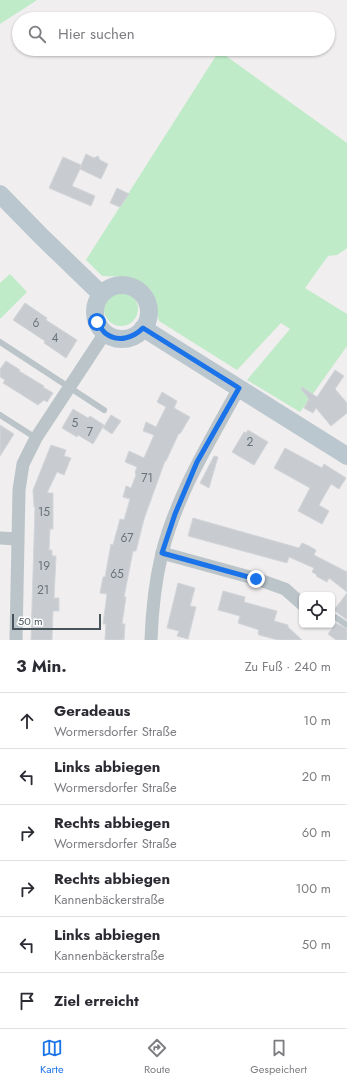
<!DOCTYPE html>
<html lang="de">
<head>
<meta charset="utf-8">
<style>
	:root { --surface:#fff; --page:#f7f7f7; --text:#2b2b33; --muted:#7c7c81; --line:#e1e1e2; --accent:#1a73e8 }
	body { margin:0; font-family:Jost,sans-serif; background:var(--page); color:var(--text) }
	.controls { position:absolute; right:12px; bottom:12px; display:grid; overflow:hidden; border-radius:6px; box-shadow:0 1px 3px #0004 }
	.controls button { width:36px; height:36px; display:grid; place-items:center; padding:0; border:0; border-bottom:1px solid var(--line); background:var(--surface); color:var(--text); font:20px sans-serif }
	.scale { position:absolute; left:12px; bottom:10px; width:89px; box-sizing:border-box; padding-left:4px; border:2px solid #475459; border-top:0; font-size:11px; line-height:14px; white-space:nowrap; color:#475459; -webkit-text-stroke:3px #fff; paint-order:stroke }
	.stop { position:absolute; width:12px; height:12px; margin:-9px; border:3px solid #1a73e8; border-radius:50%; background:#fff }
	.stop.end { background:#1a73e8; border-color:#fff; box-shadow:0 1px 4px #0008 }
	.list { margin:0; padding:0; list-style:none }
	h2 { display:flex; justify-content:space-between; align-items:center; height:52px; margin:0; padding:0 16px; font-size:17px }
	h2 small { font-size:13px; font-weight:400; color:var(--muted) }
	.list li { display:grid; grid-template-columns:26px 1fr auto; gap:12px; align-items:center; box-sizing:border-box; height:56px; padding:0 16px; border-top:1px solid var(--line) }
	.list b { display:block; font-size:15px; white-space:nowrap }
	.list p { margin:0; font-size:13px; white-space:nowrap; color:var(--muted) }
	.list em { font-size:13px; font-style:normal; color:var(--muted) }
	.icon { flex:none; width:22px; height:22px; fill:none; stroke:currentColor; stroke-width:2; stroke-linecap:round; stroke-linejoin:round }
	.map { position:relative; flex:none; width:347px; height:640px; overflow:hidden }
	.search { position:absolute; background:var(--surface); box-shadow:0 1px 3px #0004; left:12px; right:12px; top:12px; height:44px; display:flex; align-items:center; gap:10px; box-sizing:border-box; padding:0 14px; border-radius:22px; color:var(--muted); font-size:15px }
	.sheet { height:388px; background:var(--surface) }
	nav { display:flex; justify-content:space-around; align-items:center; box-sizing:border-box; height:56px; border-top:1px solid var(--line); background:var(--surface); font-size:11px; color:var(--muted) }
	nav a { display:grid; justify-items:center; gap:2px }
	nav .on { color:var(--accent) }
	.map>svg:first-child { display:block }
	.green { fill:#bfebc8 }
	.building { fill:#c8ccd0; stroke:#d2d5d9 }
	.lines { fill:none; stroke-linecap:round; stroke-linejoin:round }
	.lane { stroke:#bac4c9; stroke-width:6 }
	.street { stroke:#bac4c9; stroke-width:13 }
	.secondary { stroke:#bbc7ce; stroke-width:18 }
	.route { stroke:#1a73e8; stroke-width:5 }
	.labels { text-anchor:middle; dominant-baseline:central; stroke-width:3; stroke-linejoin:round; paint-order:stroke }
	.number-label { font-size:12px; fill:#677277 }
</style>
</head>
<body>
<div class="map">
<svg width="347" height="640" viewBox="0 0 347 640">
	<rect width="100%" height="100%" fill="#f0eeee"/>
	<!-- green -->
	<g class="green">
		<polygon points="0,0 37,0 0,24"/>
		<polygon points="219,51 347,143 347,248 337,255 328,256 305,288 347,314 347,346 300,412 247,380 290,329 281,323 237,370 159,321 151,290 131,277 102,276 86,260"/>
		<polygon points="10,274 27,292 0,319 0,283"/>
		<circle cx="121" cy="309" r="17"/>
	</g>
	<!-- building -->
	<g class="building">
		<polygon points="86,154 94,158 98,156 100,160 108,164 101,179 80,169 72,186 95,196 91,206 49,188 63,157 81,165 80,168"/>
		<polygon points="117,188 129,194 120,207 110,203"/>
		<polygon points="25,303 47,318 46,320 77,340 66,358 44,343 45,341 13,320"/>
		<polygon points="6,361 20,370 19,371 44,386 43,387 53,393 47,402 44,400 38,405 3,383 5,380 0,377 0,369"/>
		<polygon points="335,370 344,376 335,389 347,403 347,413 331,426 316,408 313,413 304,408 309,399 301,389 302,387 317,397"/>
		<polygon points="162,392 177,401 174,408 190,417 180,434 179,433 166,461 165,461 144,519 136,551 133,551 124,597 126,597 122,624 125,624 124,640 105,640 106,624 103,624 107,594 100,593 103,577 105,577 111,544 113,545 120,519 124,520 130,499 123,497 126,486 131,488 136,475 135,472 137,467 125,462 129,451 144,458 154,435 143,431 146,422 156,427 166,407 157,402"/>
		<polygon points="73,409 88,418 90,416 104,425 93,444 78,435 77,437 62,428"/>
		<polygon points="111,415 121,421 112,434 103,428"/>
		<polygon points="0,425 14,434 0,456"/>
		<polygon points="248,430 268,442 254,465 232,452 244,432 246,433"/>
		<polygon points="51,445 66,450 64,456 71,458 64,475 57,472 47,493 53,493 53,529 50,529 49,550 52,550 52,556 56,556 54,598 59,598 59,611 53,611 52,640 31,640 35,507 34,507 33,490"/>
		<polygon points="285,448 322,468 324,464 346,478 339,489 331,484 319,505 329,511 322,524 298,511 310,488 274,468"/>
		<polygon points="214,456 218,457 209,488 200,483"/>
		<polygon points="193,518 299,548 302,543 309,546 316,550 314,555 347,572 347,592 329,578 327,582 316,576 317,575 312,572 314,568 289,557 287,563 188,536"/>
		<polygon points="178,583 195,588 190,606 196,607 188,639 177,636 179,631 167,628"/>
		<polygon points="223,591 245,597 244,602 277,611 274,621 288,625 288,627 302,640 278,640 259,635 258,633 259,630 238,623 240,616 218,610"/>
		<polygon points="347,593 347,620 334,610"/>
		<polygon points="336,623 347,629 347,640 336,640 328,634"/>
	</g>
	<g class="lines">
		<!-- lane -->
		<g class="lane">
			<polyline points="0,342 104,410"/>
			<polyline points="0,415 36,438"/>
			<polyline points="332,617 335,617 347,625"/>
		</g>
		<!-- street -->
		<g class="street">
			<polyline points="0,538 17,539"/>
			<polyline points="162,553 257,579 285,589 302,604"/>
			<polyline points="16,640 19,490 23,464 36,438 105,333"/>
			<path d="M151,640C152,611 155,582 162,553C177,494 210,441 239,388"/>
		</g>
		<!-- secondary -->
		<g class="secondary">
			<polyline points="0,194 42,237 101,294"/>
			<circle cx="122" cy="312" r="27"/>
			<polyline points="143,328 347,456"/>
		</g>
	</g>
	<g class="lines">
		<!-- route -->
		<path class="route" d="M97,322C99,326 102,330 105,333C118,343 133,338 143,328L239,388L197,462L175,514L162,553L256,579"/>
	</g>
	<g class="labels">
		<!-- number labels -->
		<g class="number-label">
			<text x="36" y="323">6</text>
			<text x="55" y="338">4</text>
			<text x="75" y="423">5</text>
			<text x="90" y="432">7</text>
			<text x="250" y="442">2</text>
			<text x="147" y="478">71</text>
			<text x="44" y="512">15</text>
			<text x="127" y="538">67</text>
			<text x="44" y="566">19</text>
			<text x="117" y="574">65</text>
			<text x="43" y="590">21</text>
		</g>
	</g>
</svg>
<div class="controls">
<button><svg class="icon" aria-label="locate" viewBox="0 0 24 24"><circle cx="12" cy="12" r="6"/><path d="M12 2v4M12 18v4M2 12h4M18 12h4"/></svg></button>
</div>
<div class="scale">50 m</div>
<div class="stop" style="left:97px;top:322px"></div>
<div class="stop end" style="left:256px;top:579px"></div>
<div class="search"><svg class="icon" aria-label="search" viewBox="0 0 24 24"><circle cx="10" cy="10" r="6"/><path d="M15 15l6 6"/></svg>Hier suchen</div>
</div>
<section class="sheet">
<h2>3 Min.<small>Zu Fuß · 240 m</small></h2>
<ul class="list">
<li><svg class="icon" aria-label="ahead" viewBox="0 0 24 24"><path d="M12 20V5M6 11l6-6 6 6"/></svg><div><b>Geradeaus</b><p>Wormersdorfer Straße</p></div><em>10 m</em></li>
<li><svg class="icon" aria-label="left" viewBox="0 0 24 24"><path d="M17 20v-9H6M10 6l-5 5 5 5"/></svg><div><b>Links abbiegen</b><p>Wormersdorfer Straße</p></div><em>20 m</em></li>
<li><svg class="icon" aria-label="right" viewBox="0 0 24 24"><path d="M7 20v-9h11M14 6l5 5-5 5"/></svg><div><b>Rechts abbiegen</b><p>Wormersdorfer Straße</p></div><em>60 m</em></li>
<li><svg class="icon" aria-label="right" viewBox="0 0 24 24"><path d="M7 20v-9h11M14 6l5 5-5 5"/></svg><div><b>Rechts abbiegen</b><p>Kannenbäckerstraße</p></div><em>100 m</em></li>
<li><svg class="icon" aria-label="left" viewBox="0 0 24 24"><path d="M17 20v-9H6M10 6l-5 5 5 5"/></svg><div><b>Links abbiegen</b><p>Kannenbäckerstraße</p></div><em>50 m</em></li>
<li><svg class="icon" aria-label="arrive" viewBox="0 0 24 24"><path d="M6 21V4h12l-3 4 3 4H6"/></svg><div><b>Ziel erreicht</b></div></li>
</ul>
</section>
<nav>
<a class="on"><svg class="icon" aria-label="map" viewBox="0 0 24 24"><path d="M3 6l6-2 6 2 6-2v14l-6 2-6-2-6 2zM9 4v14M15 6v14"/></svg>Karte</a>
<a><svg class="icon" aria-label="directions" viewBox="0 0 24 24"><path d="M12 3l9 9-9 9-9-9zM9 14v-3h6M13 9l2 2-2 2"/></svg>Route</a>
<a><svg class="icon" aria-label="saved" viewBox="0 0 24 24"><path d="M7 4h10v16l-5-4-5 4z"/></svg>Gespeichert</a>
</nav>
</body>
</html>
